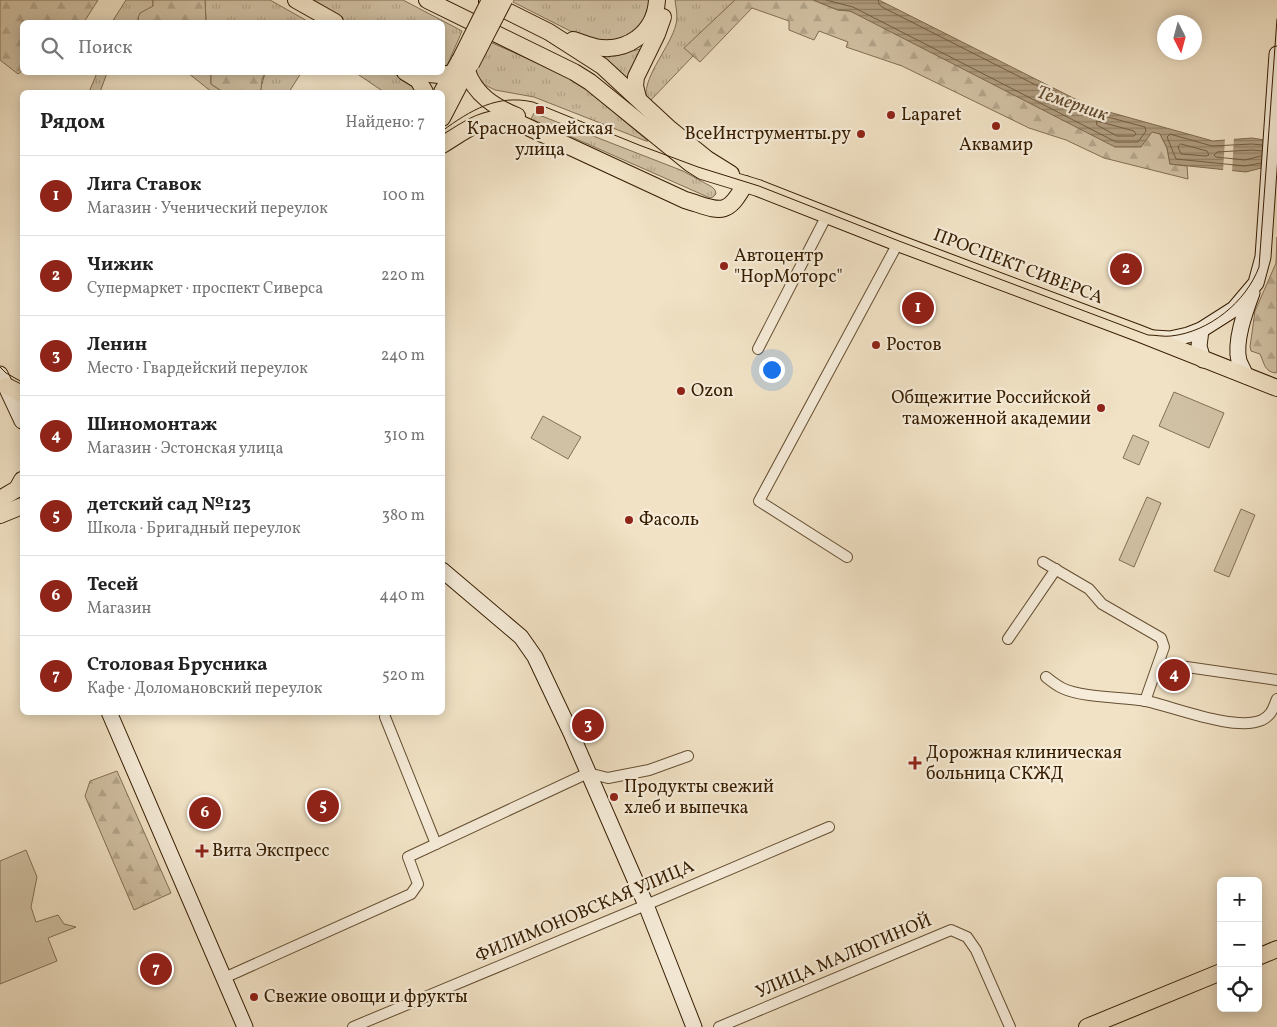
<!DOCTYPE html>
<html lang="ru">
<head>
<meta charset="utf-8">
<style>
	:root { --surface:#fff; --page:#f2f2f2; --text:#222; --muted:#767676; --line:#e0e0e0; --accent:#8f2418 }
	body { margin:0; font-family:Vollkorn,serif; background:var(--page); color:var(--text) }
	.controls { position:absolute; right:15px; bottom:15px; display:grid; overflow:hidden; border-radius:8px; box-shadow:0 2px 12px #0003 }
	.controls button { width:45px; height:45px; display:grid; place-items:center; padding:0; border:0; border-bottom:1px solid var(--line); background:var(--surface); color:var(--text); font:25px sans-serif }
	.compass { position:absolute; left:1157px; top:15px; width:45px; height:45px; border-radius:50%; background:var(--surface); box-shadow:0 2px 12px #0003; rotate:174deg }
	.you { position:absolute; left:771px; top:369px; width:18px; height:18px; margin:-12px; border:4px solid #fff; border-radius:50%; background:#1a73e8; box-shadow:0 0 0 8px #1a73e833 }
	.badge { display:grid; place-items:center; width:32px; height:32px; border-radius:50%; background:var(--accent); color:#fff; font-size:16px; font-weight:700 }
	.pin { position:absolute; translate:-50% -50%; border:2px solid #fff; box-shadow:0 1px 5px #0006 }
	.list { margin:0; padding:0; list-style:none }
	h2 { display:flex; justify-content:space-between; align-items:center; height:65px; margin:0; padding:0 20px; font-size:21px }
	h2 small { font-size:16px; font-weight:400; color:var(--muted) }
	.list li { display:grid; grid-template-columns:32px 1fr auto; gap:15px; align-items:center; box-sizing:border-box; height:80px; padding:0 20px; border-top:1px solid var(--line) }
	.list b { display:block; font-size:19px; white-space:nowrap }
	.list p { margin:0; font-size:16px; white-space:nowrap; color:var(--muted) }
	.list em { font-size:16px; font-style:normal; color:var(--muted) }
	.icon { flex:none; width:28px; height:28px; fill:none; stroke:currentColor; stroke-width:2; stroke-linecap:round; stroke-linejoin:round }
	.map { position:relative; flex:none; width:1277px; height:1027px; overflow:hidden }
	.search { position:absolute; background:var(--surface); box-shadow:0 2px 12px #0003; left:20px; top:20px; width:425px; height:55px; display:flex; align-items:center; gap:12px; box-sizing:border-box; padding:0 18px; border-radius:8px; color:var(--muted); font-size:19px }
	.panel { position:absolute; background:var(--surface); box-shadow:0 2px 12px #0003; left:20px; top:90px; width:425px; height:625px; border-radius:8px }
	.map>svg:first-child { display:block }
	.grass { fill:url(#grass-tufts); stroke:#846f52 }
	.forest { fill:url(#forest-firs); stroke:#846f52 }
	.park { fill:#d1c1a4; stroke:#846f52 }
	.water { fill:url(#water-rules); stroke:#806b4e }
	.pier { fill:#f1e2c5 }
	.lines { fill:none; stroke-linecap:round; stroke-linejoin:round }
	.shore { stroke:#745e41; stroke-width:1 }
	.street-casing { stroke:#654e31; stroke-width:12 }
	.secondary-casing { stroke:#361d00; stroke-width:17 }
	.primary-casing { stroke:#361d00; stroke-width:18 }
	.street { stroke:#f6ecd9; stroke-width:10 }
	.secondary { stroke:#f6ecd9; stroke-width:15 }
	.primary { stroke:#f1e2c5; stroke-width:16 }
	.tram { stroke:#361d00; stroke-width:1 }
	.primary-bridge-casing { stroke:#361d00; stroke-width:18; stroke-linecap:butt }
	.primary-bridge { stroke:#f1e2c5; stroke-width:16 }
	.poi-dot { fill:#8f2418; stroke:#f6ecd9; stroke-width:2 }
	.labels { text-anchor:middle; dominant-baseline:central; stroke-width:4.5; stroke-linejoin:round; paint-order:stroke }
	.poi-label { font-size:18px; fill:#361d00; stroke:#f6ecd9; text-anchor:start }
	.street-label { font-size:18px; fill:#361d00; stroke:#f6ecd9 }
	.water-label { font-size:19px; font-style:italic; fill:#614a2e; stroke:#f6ecd9 }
</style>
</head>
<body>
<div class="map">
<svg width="1277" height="1027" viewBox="0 0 1277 1027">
	<defs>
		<pattern id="grass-tufts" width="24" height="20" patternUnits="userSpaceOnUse" patternTransform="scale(1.25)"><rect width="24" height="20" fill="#d1c1a4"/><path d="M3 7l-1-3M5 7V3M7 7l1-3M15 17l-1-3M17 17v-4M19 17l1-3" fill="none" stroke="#b4a58b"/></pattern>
		<pattern id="forest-firs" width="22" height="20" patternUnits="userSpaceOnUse" patternTransform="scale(1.25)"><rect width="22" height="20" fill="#d1c1a4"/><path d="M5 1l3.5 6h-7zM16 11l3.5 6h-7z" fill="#b4a58b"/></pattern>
		<pattern id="water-rules" width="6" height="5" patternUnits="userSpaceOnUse" patternTransform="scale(1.25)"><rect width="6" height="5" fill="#b19f82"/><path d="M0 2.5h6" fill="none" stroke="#918168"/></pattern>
	</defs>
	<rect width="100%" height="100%" fill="#f1e2c5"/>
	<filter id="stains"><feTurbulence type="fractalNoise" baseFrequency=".004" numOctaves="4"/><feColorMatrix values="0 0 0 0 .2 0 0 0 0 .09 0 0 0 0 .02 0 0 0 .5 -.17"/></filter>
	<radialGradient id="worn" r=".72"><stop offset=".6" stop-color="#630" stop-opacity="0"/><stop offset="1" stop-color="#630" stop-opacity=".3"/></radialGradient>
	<!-- grass -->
	<g class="grass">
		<polygon points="126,0 153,0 153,6 138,18 139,22 112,22"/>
		<polygon points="205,0 270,0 309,22 206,22"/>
		<polygon points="306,0 403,0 462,31 446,68 443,69 442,22 344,22"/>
		<polygon points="514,0 651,0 649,16 629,39 598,41 580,36 513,2"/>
		<path d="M675,0H735L685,48L693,56L650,101L646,97C644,75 671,46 676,24C678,16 676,8 675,0Z"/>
		<polygon points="490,42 574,79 648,141 646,141 534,97 495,90 479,82 473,73"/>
		<polygon points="640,49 642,51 627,79 598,56 599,54 615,56"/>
		<polygon points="97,73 107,73 100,92 89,92"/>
		<polygon points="188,73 211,73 211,84 223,92 212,92"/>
		<polygon points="265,73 301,73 289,92 253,92 262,84"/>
		<polygon points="356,73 393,73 412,85 418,92 384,92"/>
		<polygon points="534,113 683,171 712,187 715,190 716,194 713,197 710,198 531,119"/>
	</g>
	<!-- forest -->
	<g class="forest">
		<polygon points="0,0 98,0 84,22 22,22 22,71 18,74 0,60"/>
		<polygon points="153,0 205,0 206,22 139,22 138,18 140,13 153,6"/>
		<polygon points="735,0 813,0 838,10 850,11 1160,134 1167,148 1170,164 1187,166 1188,179 1104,158 1066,140 1029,128 902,66 846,47 848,42 819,31 814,40 789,30 789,21 752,8 700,62 684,48"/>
		<polygon points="211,73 211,72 265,73 262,79 261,90 253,92 223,92 211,84"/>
		<path d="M1277,237V371L1276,373C1264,372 1264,362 1260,354L1251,351L1250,347L1255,311L1276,263Z"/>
		<polygon points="117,771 171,893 134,910 85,796 90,781"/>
	</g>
	<!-- park -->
	<g class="park">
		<polygon points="1174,392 1224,413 1209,448 1159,426"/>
		<polygon points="543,416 581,437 568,459 531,438"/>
		<polygon points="1133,435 1149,442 1139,465 1123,458"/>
		<polygon points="1147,497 1161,503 1134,567 1119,560"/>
		<polygon points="1241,509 1255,515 1229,577 1214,571"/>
		<polygon points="26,850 37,877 31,907 36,922 58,915 64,924 76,927 48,938 57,961 0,984 0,861"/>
	</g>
	<!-- water -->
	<polygon class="water" points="813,0 879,0 1091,107 1213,141 1252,138 1277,142 1277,164 1246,172 1170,164 1167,148 1160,134 1152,132 1141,147 1115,147 850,11 838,10"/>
	<!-- pier -->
	<polygon class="pier" points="1234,137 1232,173 1223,172 1225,138"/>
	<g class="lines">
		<!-- shore -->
		<g class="shore">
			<polyline points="826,0 853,7 1116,142 1138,142 1146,131 1145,127 1089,112 882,7 879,4 878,0"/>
			<polygon points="1097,121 1134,131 1136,134 1134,136 1117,136 1097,125"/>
			<polygon points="1181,144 1207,151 1209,155 1206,156 1181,154 1178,147"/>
			<polyline points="1261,156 1245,160 1216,157 1214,155 1217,152 1252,150 1262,151"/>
			<polyline points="1261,163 1245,166 1176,159 1167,137 1170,134 1212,146 1252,144 1262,145"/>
		</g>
		<defs>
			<g id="street">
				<polyline points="758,349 827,215"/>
				<polyline points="847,557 759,501 898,243"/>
				<polyline points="1043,562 1089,589 1102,604 1161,638 1164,647 1145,701"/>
				<polyline points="1008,639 1056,569"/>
				<polyline points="1159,663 1277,680"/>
				<path d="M1046,677C1051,681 1056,685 1062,688C1083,698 1122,697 1146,701C1175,707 1235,732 1262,720C1272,715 1273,708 1277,699"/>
				<polyline points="385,717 436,844"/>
				<polyline points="224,978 411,894 418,884 408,857 588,773 608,778 649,770 688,756"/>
				<polyline points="353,1027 646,905 829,827"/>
				<polyline points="719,1027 951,930 967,937 976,950 1010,1027"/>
			</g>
			<g id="secondary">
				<polyline points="1201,330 1199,346 1203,360"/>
				<polyline points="1154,338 1170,339 1188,335 1201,330 1234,309 1256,283 1263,257 1277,54"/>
				<polyline points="0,374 22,421"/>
				<path d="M1246,376C1244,371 1241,366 1239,361C1234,342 1245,312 1252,293"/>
				<polyline points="442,570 521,637 535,657 571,733 646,905 694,1027"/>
				<polyline points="109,712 245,1027"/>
			</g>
			<g id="primary">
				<polyline points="296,0 335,22"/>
				<polyline points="427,0 574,72 590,82 691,164 702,171 758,188 898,243 1138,333 1277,388"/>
				<polyline points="487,1 549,32 602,66 670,129 707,159 731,174"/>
				<path d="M573,40C580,42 588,45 595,47C627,53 655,33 657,0"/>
				<path d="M467,71C475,95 495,107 517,116"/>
				<polyline points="405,72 418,80 425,92"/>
				<path d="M422,72C433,76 441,76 452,73"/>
				<polyline points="442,92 460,60"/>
				<polyline points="638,98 635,86 636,77 657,34 663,17"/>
				<polyline points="442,118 469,66"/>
				<path d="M442,145C464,132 481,117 508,118L685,200C719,210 726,219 745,184"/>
				<polyline points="6,386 22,394"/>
				<polyline points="0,499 17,489 22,480"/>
				<polyline points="0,515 22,506"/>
				<polyline points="1258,957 1277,949"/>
				<polyline points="1087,1027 1221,972"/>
			</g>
		</defs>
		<!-- street casing -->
		<use href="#street" class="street-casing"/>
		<!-- secondary casing -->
		<use href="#secondary" class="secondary-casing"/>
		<!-- primary casing -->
		<use href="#primary" class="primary-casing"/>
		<!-- street -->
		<use href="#street" class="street"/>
		<!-- secondary -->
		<use href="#secondary" class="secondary"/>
		<!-- primary -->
		<use href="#primary" class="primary"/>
		<!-- tram -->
		<g class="tram">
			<path d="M442,131C471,110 497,94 533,102L639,145L698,167L759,186L899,241L1148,335C1156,335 1164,337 1171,336C1209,332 1246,302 1259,267L1277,19"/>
			<polyline points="0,367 6,373 22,382"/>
		</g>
		<defs>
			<g id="primary-bridge">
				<polyline points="460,60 490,0"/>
				<polyline points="471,64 504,0"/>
			</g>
		</defs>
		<!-- primary-bridge casing -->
		<use href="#primary-bridge" class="primary-bridge-casing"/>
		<!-- primary-bridge -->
		<use href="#primary-bridge" class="primary-bridge"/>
	</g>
	<!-- markers -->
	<g class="poi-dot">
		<rect x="535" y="105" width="10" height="10" rx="2.5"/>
		<circle cx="891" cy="115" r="5"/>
		<circle cx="996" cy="126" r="5"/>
		<circle cx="861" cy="134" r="5"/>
		<circle cx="724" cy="266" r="5"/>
		<circle cx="876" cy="345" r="5"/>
		<circle cx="681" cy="391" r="5"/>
		<circle cx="1101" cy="408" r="5"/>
		<circle cx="629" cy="520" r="5"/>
		<path d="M912.5 755.5h5v5h5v5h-5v5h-5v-5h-5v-5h5z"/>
		<circle cx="614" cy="797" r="5"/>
		<path d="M199.5 843.5h5v5h5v5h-5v5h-5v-5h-5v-5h5z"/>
		<circle cx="254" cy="997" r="5"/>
	</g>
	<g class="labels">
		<!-- poi labels -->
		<g class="poi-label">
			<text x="901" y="115">Laparet</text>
			<text x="540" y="129" text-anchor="middle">Красноармейская<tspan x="540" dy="21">улица</tspan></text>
			<text x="851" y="134" text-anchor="end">ВсеИнструменты.ру</text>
			<text x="996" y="145" text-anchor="middle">Аквамир</text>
			<text x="734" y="256">Автоцентр<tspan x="734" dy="21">"НорМоторс"</tspan></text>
			<text x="886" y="345">Ростов</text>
			<text x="691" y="391">Ozon</text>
			<text x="1091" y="398" text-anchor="end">Общежитие Российской<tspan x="1091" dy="21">таможенной академии</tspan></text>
			<text x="639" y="520">Фасоль</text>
			<text x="926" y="753">Дорожная клиническая<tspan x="926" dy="21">больница СКЖД</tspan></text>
			<text x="624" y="787">Продукты свежий<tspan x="624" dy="21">хлеб и выпечка</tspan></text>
			<text x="212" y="851">Вита Экспресс</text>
			<text x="264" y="997">Свежие овощи и фрукты</text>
		</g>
		<!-- street labels -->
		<g class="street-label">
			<text transform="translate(1018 267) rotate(21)">ПРОСПЕКТ СИВЕРСА</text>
			<text transform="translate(585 912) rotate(-23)">ФИЛИМОНОВСКАЯ УЛИЦА</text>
			<text transform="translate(844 957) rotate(-23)">УЛИЦА МАЛЮГИНОЙ</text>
		</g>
		<!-- water labels -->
		<g class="water-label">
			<text transform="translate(1072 104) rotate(19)">Темерник</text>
		</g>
	</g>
	<rect width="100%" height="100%" filter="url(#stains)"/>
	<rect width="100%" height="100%" fill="url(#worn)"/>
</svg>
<div class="controls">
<button>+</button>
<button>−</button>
<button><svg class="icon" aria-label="locate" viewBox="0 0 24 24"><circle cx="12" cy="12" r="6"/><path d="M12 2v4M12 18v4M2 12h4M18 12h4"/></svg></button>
</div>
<svg class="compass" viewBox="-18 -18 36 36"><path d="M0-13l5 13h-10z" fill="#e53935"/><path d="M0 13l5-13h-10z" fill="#767676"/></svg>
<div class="you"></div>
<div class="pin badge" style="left:918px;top:308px">1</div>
<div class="pin badge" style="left:1126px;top:269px">2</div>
<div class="pin badge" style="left:588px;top:725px">3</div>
<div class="pin badge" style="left:1174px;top:675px">4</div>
<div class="pin badge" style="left:323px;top:806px">5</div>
<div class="pin badge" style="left:205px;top:813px">6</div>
<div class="pin badge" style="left:156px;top:969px">7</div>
<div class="search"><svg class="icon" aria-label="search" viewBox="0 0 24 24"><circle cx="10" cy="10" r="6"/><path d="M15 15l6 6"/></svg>Поиск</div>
<section class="panel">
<h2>Рядом<small>Найдено: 7</small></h2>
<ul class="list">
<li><span class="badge">1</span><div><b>Лига Ставок</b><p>Магазин · Ученический переулок</p></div><em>100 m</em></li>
<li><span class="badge">2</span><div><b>Чижик</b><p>Супермаркет · проспект Сиверса</p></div><em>220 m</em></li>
<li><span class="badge">3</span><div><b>Ленин</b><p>Место · Гвардейский переулок</p></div><em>240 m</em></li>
<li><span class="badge">4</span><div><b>Шиномонтаж</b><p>Магазин · Эстонская улица</p></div><em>310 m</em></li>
<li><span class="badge">5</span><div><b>детский сад №123</b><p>Школа · Бригадный переулок</p></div><em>380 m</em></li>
<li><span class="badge">6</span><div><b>Тесей</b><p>Магазин</p></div><em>440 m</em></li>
<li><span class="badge">7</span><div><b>Столовая Брусника</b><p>Кафе · Доломановский переулок</p></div><em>520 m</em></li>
</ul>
</section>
</div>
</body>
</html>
